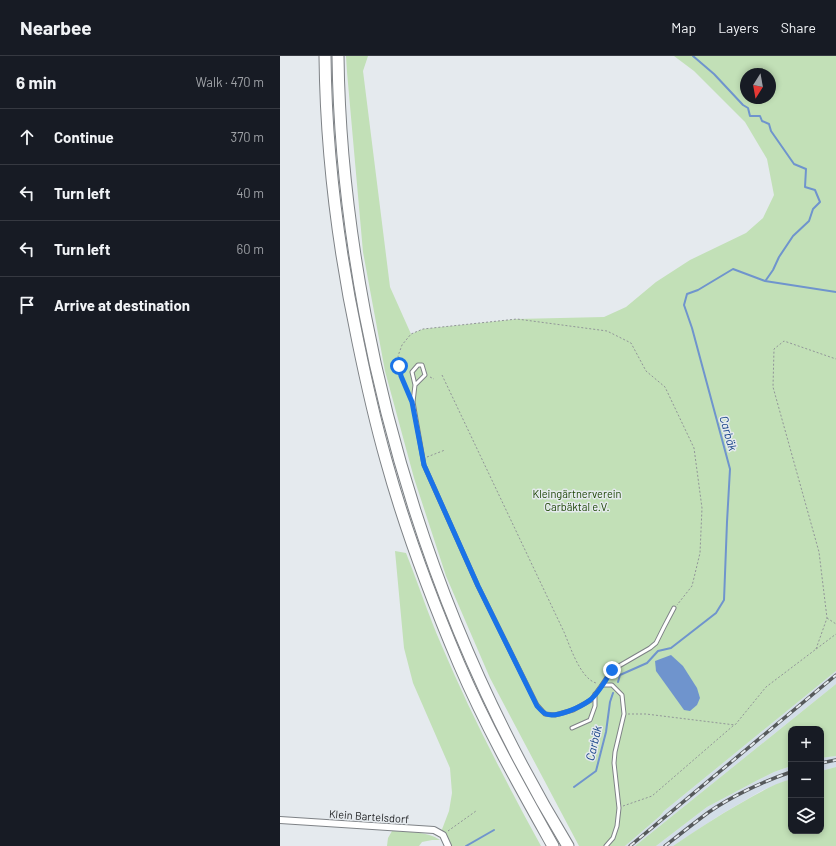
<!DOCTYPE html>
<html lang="en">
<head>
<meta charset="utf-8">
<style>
	:root { --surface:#171b24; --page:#20242c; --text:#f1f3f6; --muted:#9ea1a6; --line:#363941 }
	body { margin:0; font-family:Barlow,sans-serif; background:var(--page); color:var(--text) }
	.controls { position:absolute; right:12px; bottom:12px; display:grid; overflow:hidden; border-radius:8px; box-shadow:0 2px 6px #0003 }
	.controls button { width:36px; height:36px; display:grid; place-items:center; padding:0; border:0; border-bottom:1px solid var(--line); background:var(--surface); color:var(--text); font:20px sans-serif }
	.compass { position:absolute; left:460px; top:12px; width:36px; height:36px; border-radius:50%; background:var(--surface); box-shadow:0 2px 6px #0003; rotate:191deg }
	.stop { position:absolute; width:12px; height:12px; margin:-9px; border:3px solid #1a73e8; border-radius:50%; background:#fff }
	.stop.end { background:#1a73e8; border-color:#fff; box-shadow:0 1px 4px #0008 }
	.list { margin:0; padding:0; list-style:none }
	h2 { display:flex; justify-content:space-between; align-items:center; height:52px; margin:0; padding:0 16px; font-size:17px }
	h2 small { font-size:13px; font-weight:400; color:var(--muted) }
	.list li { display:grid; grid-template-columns:26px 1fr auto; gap:12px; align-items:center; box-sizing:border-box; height:56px; padding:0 16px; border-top:1px solid var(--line) }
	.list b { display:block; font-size:15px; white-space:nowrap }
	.list em { font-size:13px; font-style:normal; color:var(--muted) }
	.icon { flex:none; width:22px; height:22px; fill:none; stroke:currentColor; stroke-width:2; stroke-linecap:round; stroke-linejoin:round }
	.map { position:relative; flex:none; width:556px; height:790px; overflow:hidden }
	header { display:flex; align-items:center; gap:24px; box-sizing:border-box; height:56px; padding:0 20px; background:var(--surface); border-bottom:1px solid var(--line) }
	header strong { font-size:19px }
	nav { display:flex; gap:22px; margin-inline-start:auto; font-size:14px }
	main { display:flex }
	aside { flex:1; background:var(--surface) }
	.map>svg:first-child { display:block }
	.built { fill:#d3dee8 }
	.green { fill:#c2e0b7; fill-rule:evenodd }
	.water { fill:#6f94cd }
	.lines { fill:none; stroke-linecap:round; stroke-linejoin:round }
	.stream { stroke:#6f94cd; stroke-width:2 }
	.service-casing { stroke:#7e8286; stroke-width:5 }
	.minor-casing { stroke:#7e8286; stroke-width:8 }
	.motorway-casing { stroke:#7e8286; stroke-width:13 }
	.path { stroke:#919598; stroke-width:1; stroke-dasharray:2 2; stroke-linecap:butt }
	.service { stroke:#fff; stroke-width:3 }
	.minor { stroke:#fff; stroke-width:6 }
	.motorway { stroke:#fff; stroke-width:11 }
	.rail-casing { stroke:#56595b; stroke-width:3.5 }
	.rail { stroke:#e5eaee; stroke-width:2; stroke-dasharray:6; stroke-linecap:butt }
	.route { stroke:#1a73e8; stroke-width:5 }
	.labels { text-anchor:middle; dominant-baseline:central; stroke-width:3; stroke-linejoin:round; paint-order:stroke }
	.park-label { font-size:11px; fill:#1d4506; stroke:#e5eaee }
	.street-label { font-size:11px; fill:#232527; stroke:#e5eaee }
	.water-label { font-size:12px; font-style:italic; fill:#154287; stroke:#e5eaee }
</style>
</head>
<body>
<header>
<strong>Nearbee</strong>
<nav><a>Map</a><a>Layers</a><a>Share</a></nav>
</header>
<main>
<aside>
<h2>6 min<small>Walk · 470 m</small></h2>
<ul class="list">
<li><svg class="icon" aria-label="ahead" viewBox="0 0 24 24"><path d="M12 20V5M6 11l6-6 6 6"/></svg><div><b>Continue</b></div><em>370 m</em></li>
<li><svg class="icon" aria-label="left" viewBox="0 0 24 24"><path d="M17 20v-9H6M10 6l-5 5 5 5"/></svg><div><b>Turn left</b></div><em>40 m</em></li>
<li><svg class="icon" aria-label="left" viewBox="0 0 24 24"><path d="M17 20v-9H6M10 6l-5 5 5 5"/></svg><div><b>Turn left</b></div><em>60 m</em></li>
<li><svg class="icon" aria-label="arrive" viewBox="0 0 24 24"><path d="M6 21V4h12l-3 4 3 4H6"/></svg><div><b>Arrive at destination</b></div></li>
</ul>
</aside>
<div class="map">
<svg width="556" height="790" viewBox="0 0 556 790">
	<rect width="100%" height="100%" fill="#e5eaee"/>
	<!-- built -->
	<g class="built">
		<polygon points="556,615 556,628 355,790 345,790 380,760 384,755"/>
		<polygon points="556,700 556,711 541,715 541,702"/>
		<polygon points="511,710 511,723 503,726 483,734 440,759 393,790 376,790 427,751 476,725 494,716"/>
	</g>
	<!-- green -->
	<g class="green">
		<path d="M66,0H88L83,15L110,231L131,278L143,273L237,263L324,261L346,251L376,226L410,204L466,177L483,162L494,139L487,103L465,66L414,15L394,0H556V615L384,755L380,760L345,790H299L210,622L166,520L134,422L105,315L83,196L67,16ZM466,18H490V42H466Z"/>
		<path d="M115,495L126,497C138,527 148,558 161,588C190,657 225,724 261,790H170L161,776L169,755L172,737L170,712L133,627L124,592Z"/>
		<polygon points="556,628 556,700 541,702 541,673 511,673 511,710 494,716 476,725 427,751 376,790 355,790"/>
		<path d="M556,711V790H393C415,775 438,760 461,747C477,738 493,728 511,723V775H541V715Z"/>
		<path d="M112,775C128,776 147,775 160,784H152L142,786L139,790H107L108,782Z"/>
	</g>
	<!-- water -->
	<polygon class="water" points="391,599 403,610 417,632 420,642 417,649 410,655 404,654 376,615 375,605"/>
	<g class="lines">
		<!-- stream -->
		<g class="stream">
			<polyline points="413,0 434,18 463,49 468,52 470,60 480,60 482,65 489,68 491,75 514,108 526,113 525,131 535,134 540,146 533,153 529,165 513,180 499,201 493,214 486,224"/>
			<polyline points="338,626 340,619 367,607 378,595 391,592 436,557 444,544 447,466 450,413 412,272 404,249 407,238 418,234 453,213 485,225 556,236"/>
			<polyline points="294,731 316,715 326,676 330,646 333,637"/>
			<polyline points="186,790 214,774"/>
		</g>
		<defs>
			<g id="service">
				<polyline points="135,329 145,319 142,309 138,309 132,316 135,329 133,346 144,409 198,530 257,649 265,658 275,659 293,654 311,644 322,629 332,614 370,592 376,587 384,571 394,552"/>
				<polyline points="322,629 332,629 342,639 344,658 335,696 334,707 339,752 337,770 333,782 326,790"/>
				<polyline points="292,672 310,664 315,650 315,638"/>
			</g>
			<polyline id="minor" points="0,764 154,774 163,779 168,790"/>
			<g id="motorway">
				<path d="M45,0C46,96 58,192 78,286C86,325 95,365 106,404C125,473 151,542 179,608C206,671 240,731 273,790"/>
				<path d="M58,0C59,87 69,173 85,258C121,446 188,626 288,790"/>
			</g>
		</defs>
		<!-- service casing -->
		<use href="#service" class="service-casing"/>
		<!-- minor casing -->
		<use href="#minor" class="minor-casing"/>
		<!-- motorway casing -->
		<use href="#motorway" class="motorway-casing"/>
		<!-- path -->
		<g class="path">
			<path d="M162,319L284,576C290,590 300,622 316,627"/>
			<polyline points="150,321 154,323"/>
			<polyline points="128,336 121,320 118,300 122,289 131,278 143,273 237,263 327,275 351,287 366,315 385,331 414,392 422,452 420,497 412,530 397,549"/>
			<polyline points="147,401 165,394"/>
			<polyline points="547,562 556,568"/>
			<polyline points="536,593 547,562 539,496 493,331 494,293 504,285 556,303"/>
			<polyline points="348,658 366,658 455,669 486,631 556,578"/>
			<polyline points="343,750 372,740 454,669"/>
			<polyline points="168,775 196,755"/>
		</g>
		<!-- service -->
		<use href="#service" class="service"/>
		<!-- minor -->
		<use href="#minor" class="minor"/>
		<!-- motorway -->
		<use href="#motorway" class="motorway"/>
		<defs>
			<g id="rail">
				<polyline points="541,707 556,704"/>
				<polyline points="350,790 556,619"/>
				<path d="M385,790C399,779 414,767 429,756C452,740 484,725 511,716"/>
			</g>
		</defs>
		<!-- rail casing -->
		<use href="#rail" class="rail-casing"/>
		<!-- rail -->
		<use href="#rail" class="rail"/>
	</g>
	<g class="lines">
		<!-- route -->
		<path class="route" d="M119,310L121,320L132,346L144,409L198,530L257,650C259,652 263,657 266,658C277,662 301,651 310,644C318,638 327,622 332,614"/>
	</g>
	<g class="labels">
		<!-- park labels -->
		<g class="park-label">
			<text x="297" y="437">Kleingärtnerverein<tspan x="297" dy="13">Carbäktal e.V.</tspan></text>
		</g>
		<!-- street labels -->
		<g class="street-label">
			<text transform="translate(89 760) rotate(4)">Klein Bartelsdorf</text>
		</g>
		<!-- water labels -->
		<g class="water-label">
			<text transform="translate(449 377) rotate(74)">Carbäk</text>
			<text transform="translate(313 687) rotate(-77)">Carbäk</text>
		</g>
	</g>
</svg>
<div class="controls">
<button>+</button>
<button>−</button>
<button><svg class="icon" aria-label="layers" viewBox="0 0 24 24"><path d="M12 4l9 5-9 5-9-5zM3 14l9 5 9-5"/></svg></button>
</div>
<svg class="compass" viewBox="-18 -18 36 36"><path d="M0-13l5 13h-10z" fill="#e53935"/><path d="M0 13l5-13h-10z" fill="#9ea1a6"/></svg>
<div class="stop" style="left:119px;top:310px"></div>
<div class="stop end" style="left:332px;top:614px"></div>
</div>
</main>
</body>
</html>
